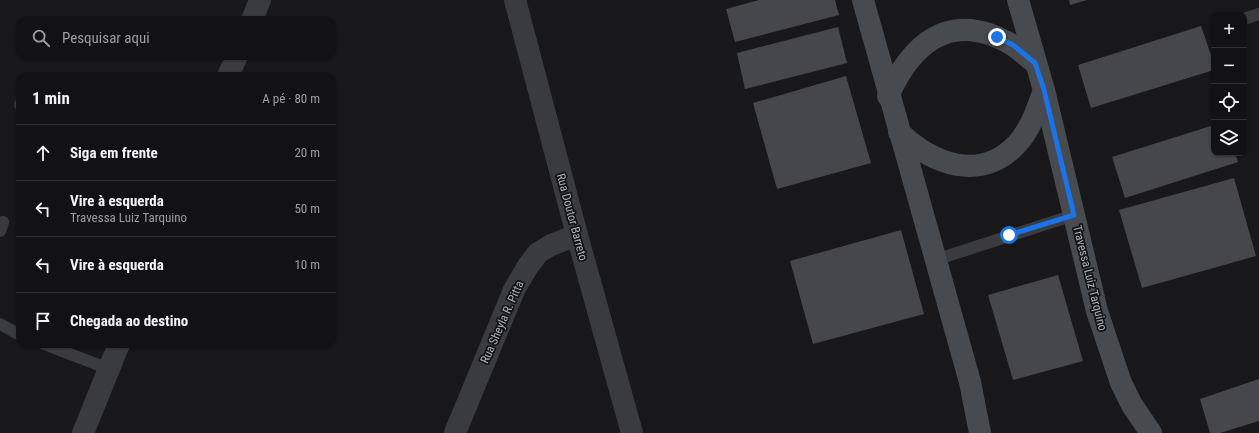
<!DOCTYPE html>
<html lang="pt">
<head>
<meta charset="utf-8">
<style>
	:root { --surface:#121214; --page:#1f2022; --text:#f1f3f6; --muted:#9c9ea0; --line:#313234 }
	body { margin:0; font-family:"Roboto Condensed",sans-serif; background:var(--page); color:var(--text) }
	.controls { position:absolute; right:12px; top:12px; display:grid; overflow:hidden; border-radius:8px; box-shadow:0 1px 3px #0004 }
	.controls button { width:36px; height:36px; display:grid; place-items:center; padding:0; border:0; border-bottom:1px solid var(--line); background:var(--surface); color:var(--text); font:20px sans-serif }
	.stop { position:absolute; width:12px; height:12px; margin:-9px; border:3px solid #1a73e8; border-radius:50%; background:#fff }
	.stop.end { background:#1a73e8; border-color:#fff; box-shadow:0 1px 4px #0008 }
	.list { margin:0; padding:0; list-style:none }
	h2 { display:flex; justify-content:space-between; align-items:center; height:52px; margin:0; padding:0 16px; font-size:17px }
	h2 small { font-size:13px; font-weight:400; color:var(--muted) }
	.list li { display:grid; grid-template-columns:26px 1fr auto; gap:12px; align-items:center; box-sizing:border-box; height:56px; padding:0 16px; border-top:1px solid var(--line) }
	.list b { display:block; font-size:15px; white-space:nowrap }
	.list p { margin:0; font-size:13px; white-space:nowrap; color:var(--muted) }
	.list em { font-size:13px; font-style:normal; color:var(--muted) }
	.icon { flex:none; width:22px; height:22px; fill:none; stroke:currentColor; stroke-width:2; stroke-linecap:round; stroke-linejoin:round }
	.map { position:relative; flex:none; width:1259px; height:433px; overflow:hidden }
	.search { position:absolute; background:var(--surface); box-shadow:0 1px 3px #0004; left:16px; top:16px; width:320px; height:44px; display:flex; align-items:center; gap:10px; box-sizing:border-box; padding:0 14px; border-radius:12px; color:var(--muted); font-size:15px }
	.panel { position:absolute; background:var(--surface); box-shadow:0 1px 3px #0004; left:16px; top:72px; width:320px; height:276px; border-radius:12px }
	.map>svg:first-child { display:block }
	.building { fill:#45474a }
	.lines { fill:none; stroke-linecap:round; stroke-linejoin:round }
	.lane { stroke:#393b3f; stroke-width:12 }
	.street { stroke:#393b3f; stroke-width:22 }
	.secondary { stroke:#474a4e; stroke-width:22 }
	.route { stroke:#1a73e8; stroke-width:5 }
	.labels { text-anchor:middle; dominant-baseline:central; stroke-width:3.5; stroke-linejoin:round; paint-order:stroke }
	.street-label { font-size:12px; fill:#abb2b9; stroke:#131315 }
</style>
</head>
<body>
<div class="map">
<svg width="1259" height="433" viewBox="0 0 1259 433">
	<rect width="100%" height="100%" fill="#18181a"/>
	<!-- building -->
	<g class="building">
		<polygon points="759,0 835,0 839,15 735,42 726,9"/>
		<polygon points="1069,0 1087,0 1070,5"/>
		<polygon points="1201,26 1214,64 1214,70 1091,108 1078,65"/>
		<polygon points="838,27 847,63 745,89 737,53"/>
		<polygon points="846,76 871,163 777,189 753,103"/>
		<polygon points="1214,125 1214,153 1235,153 1238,162 1125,198 1112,157"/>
		<polygon points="1234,178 1256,256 1142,288 1119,210"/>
		<polygon points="901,230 924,314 813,344 790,261"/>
		<polygon points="1058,275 1083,361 1013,380 988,295"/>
		<polygon points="1259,379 1259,421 1220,433 1210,433 1200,399"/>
	</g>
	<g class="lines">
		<!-- lane -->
		<g class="lane">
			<polyline points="1244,19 1259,14"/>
			<polyline points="20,104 20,105"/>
			<polyline points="0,231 3,222"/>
			<polyline points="935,260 1074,215"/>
			<polyline points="0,324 20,335"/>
			<polyline points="44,344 109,369"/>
		</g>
		<!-- street -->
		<g class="street">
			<polyline points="515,0 577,235 632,433"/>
			<polyline points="252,20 260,0"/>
			<polyline points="228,76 237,56"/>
			<polyline points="83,433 119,344"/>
			<polyline points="455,433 514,290 528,266 538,253 551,245 577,235"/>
		</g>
		<!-- secondary -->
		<g class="secondary">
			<polyline points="863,0 970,382 980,433"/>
			<polyline points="1018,0 1044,90 1097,311 1121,383 1132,405 1151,433"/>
			<path d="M888,96C907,54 938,17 989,34C997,37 1006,41 1014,46C1021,51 1028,57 1035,63"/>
			<path d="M899,132C932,164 980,183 1017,144C1031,129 1037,109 1044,90"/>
		</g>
	</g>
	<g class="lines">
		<!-- route -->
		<polyline class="route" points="997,37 1013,45 1035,63 1044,90 1074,215 1009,235"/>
	</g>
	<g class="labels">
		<!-- street labels -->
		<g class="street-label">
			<text transform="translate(572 217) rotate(75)">Rua Doutor Barreto</text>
			<text transform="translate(1090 278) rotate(76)">Travessa Luiz Tarquino</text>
			<text transform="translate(502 322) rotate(-66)">Rua Sheyla R. Pitta</text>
		</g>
	</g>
</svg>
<div class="controls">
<button>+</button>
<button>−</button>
<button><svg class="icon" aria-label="locate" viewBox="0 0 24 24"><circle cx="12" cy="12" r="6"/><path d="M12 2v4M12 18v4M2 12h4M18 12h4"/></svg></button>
<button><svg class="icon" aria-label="layers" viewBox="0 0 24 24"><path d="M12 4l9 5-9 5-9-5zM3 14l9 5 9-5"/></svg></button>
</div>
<div class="stop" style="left:1009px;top:235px"></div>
<div class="stop end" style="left:997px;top:37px"></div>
<div class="search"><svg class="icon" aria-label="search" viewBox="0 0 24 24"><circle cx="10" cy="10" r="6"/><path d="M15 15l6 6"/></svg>Pesquisar aqui</div>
<section class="panel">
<h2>1 min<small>A pé · 80 m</small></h2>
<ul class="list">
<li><svg class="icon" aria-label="ahead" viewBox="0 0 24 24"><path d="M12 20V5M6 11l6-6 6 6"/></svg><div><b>Siga em frente</b></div><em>20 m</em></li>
<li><svg class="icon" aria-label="left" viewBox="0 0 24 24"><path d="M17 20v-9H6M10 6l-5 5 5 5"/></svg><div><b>Vire à esquerda</b><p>Travessa Luiz Tarquino</p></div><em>50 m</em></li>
<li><svg class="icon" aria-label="left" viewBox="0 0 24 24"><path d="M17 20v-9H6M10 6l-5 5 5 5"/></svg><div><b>Vire à esquerda</b></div><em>10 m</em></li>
<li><svg class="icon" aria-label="arrive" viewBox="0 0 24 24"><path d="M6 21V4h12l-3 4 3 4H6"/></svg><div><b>Chegada ao destino</b></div></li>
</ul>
</section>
</div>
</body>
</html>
